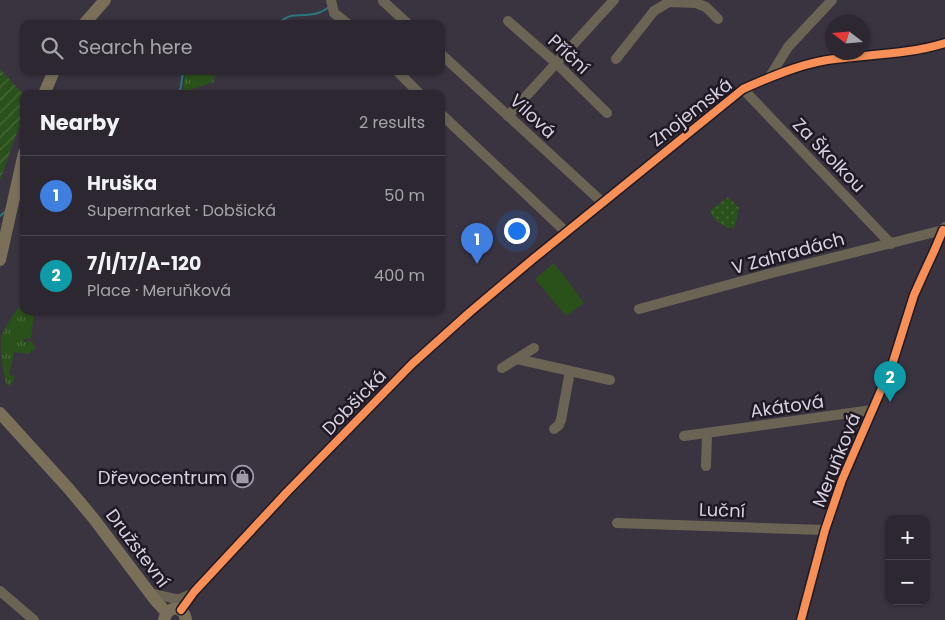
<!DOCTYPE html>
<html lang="en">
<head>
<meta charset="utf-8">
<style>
	:root { --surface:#2c2731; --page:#38333d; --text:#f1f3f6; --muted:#a6a5ab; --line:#48444d; --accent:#a099a8 }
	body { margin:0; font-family:Poppins,sans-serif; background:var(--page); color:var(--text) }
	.controls { position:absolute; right:15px; bottom:15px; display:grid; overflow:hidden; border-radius:10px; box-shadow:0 1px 4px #0004 }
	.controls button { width:45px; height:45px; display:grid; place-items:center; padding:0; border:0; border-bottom:1px solid var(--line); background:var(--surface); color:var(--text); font:25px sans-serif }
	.compass { position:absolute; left:825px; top:15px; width:45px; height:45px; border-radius:50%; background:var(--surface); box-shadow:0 1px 4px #0004; rotate:286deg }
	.you { position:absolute; left:516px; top:230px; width:18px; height:18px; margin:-12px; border:4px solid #fff; border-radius:50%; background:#1a73e8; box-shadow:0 0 0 8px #1a73e833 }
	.badge { display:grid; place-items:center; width:32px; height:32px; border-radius:50%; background:var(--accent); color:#fff; font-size:16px; font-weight:700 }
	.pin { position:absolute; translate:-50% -41px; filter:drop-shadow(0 1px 2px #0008) }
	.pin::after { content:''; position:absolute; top:26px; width:18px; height:15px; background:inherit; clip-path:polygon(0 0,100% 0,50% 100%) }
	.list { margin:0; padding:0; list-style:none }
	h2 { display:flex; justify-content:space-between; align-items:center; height:65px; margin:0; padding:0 20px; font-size:21px }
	h2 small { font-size:16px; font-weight:400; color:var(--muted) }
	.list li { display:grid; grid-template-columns:32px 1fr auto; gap:15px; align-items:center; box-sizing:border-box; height:80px; padding:0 20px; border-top:1px solid var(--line) }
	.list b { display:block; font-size:19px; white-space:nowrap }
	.list p { margin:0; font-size:16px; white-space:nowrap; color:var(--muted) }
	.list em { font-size:16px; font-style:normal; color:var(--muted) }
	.icon { flex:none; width:28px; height:28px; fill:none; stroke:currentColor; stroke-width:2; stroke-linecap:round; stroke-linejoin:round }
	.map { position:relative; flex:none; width:945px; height:620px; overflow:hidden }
	.search { position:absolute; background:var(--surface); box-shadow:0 1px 4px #0004; left:20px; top:20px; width:425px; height:55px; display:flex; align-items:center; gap:12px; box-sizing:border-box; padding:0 18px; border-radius:10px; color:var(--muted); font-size:19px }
	.panel { position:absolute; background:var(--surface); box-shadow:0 1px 4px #0004; left:20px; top:90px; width:425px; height:225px; border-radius:10px }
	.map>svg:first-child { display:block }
	.grass { fill:url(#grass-tufts) }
	.park { fill:url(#park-dots) }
	.garden { fill:url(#garden-furrows) }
	.pitch { fill:#2b511a }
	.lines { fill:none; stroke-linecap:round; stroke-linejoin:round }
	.stream { stroke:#2b767c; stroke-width:2 }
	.minor { stroke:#6b6455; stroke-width:10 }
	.major { stroke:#7a705a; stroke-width:12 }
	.cycleway-casing { stroke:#1f1924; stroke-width:11 }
	.cycleway { stroke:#f78f57; stroke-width:8 }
	.labels { text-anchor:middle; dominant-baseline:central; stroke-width:5; stroke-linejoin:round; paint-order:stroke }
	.street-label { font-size:18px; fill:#d7d0e0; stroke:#1f1924 }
	.poi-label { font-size:18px; fill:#d7d0e0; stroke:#1f1924; text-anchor:end }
</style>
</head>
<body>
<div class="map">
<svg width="945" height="620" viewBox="0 0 945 620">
	<defs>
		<pattern id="grass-tufts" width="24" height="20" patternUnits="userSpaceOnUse" patternTransform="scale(1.25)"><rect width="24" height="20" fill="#2b511a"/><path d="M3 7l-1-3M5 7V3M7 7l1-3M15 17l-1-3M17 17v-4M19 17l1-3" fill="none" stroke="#49693b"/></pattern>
		<pattern id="park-dots" width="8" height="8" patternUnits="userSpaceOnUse" patternTransform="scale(1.25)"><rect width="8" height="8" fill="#2b511a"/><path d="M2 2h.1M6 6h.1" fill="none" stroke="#49693b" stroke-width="1.8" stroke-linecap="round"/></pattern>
		<pattern id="garden-furrows" width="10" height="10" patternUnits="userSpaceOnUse" patternTransform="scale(1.25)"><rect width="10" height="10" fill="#2b511a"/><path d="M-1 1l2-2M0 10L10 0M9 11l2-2" fill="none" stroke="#49693b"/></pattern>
	</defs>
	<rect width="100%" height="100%" fill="#3a3441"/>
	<!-- grass -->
	<g class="grass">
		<polygon points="185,71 226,71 214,77 214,82 183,92"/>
		<path d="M24,302V311H34L31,338L24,339V342L32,341L35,349L30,352V354L14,352L9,375L15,376L13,383L9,386L6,383C3,372 0,351 1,339C3,329 16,309 24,302Z"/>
	</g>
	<!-- park -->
	<path class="park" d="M728,197L739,208L734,229C723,226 714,222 710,211Z"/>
	<!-- garden -->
	<polygon class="garden" points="0,69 24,95 24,112 0,180"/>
	<!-- pitch -->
	<polygon class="pitch" points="554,263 584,303 566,316 535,279"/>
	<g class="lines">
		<!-- stream -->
		<g class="stream">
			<path d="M277,24C281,21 286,17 291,16C305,14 318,17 330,6"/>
			<polyline points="179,94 181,86 183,71"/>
			<polyline points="19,200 24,197"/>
			<polyline points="0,216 6,211"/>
		</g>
		<!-- minor -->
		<g class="minor">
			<polyline points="331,0 334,13 348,24"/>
			<polyline points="383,1 408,24"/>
			<polyline points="508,21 556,63 607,113"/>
			<polyline points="441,54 602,202"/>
			<polyline points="616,59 654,11 669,2 696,3 706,7 718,19"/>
			<polyline points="397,71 420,94"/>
			<polyline points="769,78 788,47 832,0"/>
			<polyline points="743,89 891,244"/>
			<polyline points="441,114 566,232"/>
			<polyline points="508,116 614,0"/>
			<polyline points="639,309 768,274 943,230 945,227"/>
			<polyline points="517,359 610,380"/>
			<polyline points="502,368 534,348"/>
			<polyline points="554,429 559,425 561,420 570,371"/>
			<polyline points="684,436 872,410"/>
			<polyline points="706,466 707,434"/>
			<polyline points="617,523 825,530"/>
			<polyline points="0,591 34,620"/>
			<polyline points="150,593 176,599 180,599 191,594"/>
			<path d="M181,610L194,592L287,492L412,364L470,312L533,259L743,89C770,77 798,65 827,60C866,54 907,55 945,43"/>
			<polyline points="801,620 825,530 842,480 892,365 914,295 923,275 935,249 943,230"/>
		</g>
		<!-- major -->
		<g class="major">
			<polyline points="84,24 105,0"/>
			<polyline points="44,94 54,71"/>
			<polyline points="0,260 24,153"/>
			<polyline points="0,413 69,489 94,519 155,600 167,613"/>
			<path d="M164,620C167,605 184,605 186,620"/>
		</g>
		<defs>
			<g id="cycleway">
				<path d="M181,610L194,592L287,492L412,364L470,312L533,259L743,89C770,77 798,65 827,60C866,54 907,55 945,43"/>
				<polyline points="801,620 825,530 842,480 892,365 914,295 923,275 935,249 943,230"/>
			</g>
		</defs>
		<!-- cycleway casing -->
		<use href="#cycleway" class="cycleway-casing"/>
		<!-- cycleway -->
		<use href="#cycleway" class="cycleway"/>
	</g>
	<!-- icons -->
	<defs>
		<symbol id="shop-ring" viewBox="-11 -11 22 22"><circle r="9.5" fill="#1f1924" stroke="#a099a8" stroke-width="1.5"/><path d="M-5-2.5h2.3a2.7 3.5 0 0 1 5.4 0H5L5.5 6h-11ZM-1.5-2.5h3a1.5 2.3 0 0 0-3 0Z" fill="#a099a8"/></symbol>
	</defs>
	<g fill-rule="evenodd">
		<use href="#shop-ring" x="230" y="464" width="25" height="25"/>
	</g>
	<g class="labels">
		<!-- street labels -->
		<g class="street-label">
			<text transform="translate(569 54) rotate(43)">Příční</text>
			<text transform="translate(691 112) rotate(-38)">Znojemská</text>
			<text transform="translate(533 116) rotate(43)">Vilová</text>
			<text transform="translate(829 155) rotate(46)">Za Školkou</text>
			<text transform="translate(788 253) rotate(-15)">V Zahradách</text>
			<text transform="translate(354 402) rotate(-46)">Dobšická</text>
			<text transform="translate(787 406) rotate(-8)">Akátová</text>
			<text transform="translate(836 460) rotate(-68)">Meruňková</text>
			<text transform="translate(722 510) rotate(2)">Luční</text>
			<text transform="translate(138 548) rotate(53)">Družstevní</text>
		</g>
		<!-- poi labels -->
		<g class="poi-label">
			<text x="227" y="477">Dřevocentrum</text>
		</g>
	</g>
</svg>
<div class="controls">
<button>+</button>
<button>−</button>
</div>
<svg class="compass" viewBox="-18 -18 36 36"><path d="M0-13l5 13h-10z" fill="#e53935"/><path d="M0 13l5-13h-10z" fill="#a6a5ab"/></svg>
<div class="you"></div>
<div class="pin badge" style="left:477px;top:264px;background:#3f7fe0">1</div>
<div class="pin badge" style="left:890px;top:402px;background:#0f9aa8">2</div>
<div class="search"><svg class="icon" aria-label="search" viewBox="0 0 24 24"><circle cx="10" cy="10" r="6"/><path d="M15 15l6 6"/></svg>Search here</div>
<section class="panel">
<h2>Nearby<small>2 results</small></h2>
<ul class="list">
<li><span class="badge" style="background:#3f7fe0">1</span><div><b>Hruška</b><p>Supermarket · Dobšická</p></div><em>50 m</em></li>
<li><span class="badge" style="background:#0f9aa8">2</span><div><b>7/I/17/A-120</b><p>Place · Meruňková</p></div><em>400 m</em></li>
</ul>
</section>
</div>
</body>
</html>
